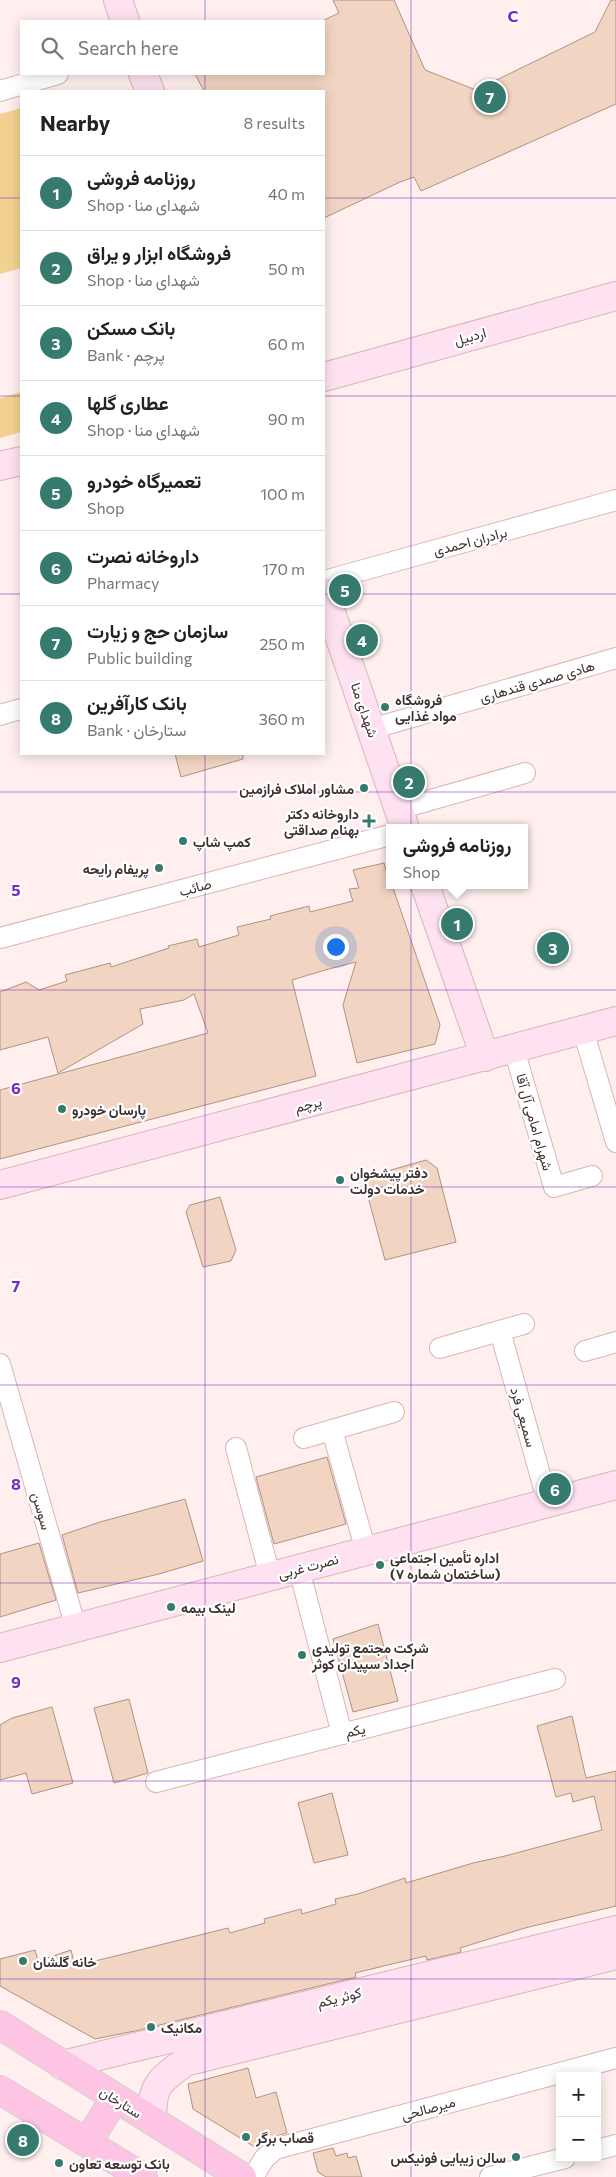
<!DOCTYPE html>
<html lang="en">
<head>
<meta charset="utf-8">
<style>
	:root { --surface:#fff; --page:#f2f2f2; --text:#222; --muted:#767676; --line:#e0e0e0; --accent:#367a6e }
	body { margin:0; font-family:Commissioner,Vazirmatn,sans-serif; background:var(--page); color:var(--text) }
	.controls { position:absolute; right:15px; bottom:15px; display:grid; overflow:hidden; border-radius:0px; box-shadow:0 2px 12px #0003 }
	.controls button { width:45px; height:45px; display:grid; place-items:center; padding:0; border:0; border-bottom:1px solid var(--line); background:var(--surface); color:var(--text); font:25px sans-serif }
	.you { position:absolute; left:335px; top:946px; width:18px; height:18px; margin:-12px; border:4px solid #fff; border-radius:50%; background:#1a73e8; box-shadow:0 0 0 8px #1a73e833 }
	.badge { display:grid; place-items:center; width:32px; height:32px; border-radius:50%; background:var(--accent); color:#fff; font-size:16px; font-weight:700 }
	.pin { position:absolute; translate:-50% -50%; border:2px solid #fff; box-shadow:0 1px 5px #0006 }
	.popup { position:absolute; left:386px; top:824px; width:142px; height:65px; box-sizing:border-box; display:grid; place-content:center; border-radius:0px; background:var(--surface); filter:drop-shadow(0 1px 4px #0005); font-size:16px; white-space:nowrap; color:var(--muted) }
	.popup b { font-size:19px; color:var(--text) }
	.popup::after { content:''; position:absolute; left:50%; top:100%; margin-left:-10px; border:10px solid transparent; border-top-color:var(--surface) }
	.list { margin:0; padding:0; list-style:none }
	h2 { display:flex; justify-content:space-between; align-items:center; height:65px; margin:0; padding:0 20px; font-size:21px }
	h2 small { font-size:16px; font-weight:400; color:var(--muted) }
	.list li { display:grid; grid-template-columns:32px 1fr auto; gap:15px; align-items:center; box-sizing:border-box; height:75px; padding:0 20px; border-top:1px solid var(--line) }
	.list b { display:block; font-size:19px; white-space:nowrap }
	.list p { margin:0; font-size:16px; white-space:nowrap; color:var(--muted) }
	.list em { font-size:16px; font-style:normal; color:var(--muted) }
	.icon { flex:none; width:28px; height:28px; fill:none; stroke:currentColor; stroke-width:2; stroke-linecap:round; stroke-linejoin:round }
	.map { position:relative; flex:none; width:616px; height:2177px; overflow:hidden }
	.search { position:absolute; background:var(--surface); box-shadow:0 2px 12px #0003; left:20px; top:20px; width:305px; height:55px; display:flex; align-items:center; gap:12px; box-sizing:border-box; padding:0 18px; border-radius:0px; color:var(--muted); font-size:19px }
	.panel { position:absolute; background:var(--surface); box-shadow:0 2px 12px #0003; left:20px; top:90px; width:305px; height:665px; border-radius:0px }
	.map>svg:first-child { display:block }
	.green { fill:#f3d291 }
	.building { fill:#f2d4c2; stroke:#af9282 }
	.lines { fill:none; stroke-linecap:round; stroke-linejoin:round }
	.street-casing { stroke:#d9b5b5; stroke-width:22 }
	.secondary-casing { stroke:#d9b5b5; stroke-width:30 }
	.primary-casing { stroke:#d5d1d1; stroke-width:30 }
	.street { stroke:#fff; stroke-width:20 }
	.secondary { stroke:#fee2f1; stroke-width:28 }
	.primary { stroke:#fdc4e3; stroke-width:28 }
	.grid { fill:none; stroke:#7b2cbf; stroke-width:1; stroke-opacity:0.55 }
	.poi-dot { fill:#367a6e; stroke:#fff; stroke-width:2 }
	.labels { text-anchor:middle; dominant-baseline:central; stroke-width:4.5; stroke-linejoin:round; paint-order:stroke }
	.street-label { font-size:14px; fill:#3e3030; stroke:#fff }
	.poi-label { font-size:14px; font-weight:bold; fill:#3e3030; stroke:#fff; text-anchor:start }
	.grid-label { font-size:16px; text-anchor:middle; font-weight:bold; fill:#7b2cbf; stroke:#fff; stroke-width:4.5; stroke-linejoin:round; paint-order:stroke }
</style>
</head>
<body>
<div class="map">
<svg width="616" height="2177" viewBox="0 0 616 2177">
	<rect width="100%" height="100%" fill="#ffefef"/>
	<!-- green -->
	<g class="green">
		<polygon points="21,108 21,268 0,274 0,114"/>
		<polygon points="21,392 21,432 0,438 0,398"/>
	</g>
	<!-- building -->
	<g class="building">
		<polygon points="333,0 394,0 425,70 476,90 595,32 611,0 616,0 616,104 421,191 414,177 400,182 324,218 324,91 204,91 195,74 324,74 324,20 339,13"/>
		<polygon points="175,754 243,754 243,759 181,777"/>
		<polygon points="384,863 390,885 392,885 440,1025 435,1044 357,1063 343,1005 356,962 325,970 292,980 316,1076 0,1159 0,1090 208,1033 194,994 184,1000 140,1009 143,1024 58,1073 48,1037 0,1050 0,992 26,982 39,990 67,981 65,975 110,963 111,967 169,948 168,946 197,939 199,947 239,935 237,927 271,919 270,916 309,906 310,912 353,901 349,889 359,888 353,870"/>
		<polygon points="426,1160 437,1168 456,1242 385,1260 363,1178"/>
		<polygon points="220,1197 236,1250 231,1261 203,1267 186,1212 190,1205"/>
		<polygon points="327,1457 346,1524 274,1544 256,1477"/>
		<polygon points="185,1499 203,1561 159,1574 78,1593 62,1535 100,1522"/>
		<polygon points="39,1543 56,1600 0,1617 0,1554"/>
		<polygon points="378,1624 398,1701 353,1712 333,1639"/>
		<polygon points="129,1699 148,1773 114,1783 94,1708"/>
		<polygon points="52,1707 73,1783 32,1794 26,1773 0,1780 0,1725 12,1718"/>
		<polygon points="572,1716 586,1778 616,1771 616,1906 525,1928 460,1948 461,1952 427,1960 426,1956 392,1964 355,1973 356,1977 135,2031 95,2039 0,1986 0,1959 35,1950 38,1961 71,1950 75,1966 228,1928 230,1933 265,1923 264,1919 301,1909 302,1914 336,1904 335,1899 358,1894 405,1878 406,1883 473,1863 505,1856 602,1830 594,1796 573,1802 571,1793 556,1797 537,1726"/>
		<polygon points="332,1793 348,1855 314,1863 298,1803"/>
		<polygon points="248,2068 256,2098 276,2092 287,2133 269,2138 258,2149 193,2109 188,2084"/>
		<polygon points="333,2148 336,2156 347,2153 348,2158 356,2156 362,2177 326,2177 318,2172 313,2153"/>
	</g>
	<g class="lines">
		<defs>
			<g id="street">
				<polyline points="0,91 58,74"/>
				<polyline points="324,581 616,500"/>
				<polyline points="0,715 21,709"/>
				<polyline points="371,729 616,658"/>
				<polyline points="399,809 525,773"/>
				<polyline points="0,938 390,835"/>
				<polyline points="583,1030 616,1142"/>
				<polyline points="514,1049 554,1187 592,1176"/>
				<polyline points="500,1331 548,1503"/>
				<polyline points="440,1348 524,1324"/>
				<polyline points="585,1351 616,1342"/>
				<polyline points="0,1364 76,1628"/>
				<polyline points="332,1430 366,1551"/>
				<polyline points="304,1438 394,1412"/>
				<polyline points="236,1448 270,1576"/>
				<polyline points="299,1569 342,1734"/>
				<polyline points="156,1782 555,1679"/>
				<polyline points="597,2150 616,2145"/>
				<polyline points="253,2177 264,2159 275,2149 616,2058"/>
				<polyline points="490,2177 565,2158"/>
			</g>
			<g id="secondary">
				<polyline points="118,0 125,21"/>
				<polyline points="143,74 150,91"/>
				<polyline points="324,377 616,296"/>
				<polyline points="0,466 21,461"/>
				<polyline points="324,592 405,828"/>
				<polyline points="425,885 485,1057"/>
				<polyline points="0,1185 616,1021"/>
				<polyline points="0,1648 616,1485"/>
				<polyline points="62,2065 616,1930"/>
				<path d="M152,2121C152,2086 157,2082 185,2062L616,1955"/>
			</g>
			<g id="primary">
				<polyline points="0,2025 242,2177"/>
				<polyline points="0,2090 143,2177"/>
				<polyline points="87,2143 115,2098"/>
			</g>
		</defs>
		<!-- street casing -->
		<use href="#street" class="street-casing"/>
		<!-- secondary casing -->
		<use href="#secondary" class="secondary-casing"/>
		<!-- primary casing -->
		<use href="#primary" class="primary-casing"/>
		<!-- street -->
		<use href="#street" class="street"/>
		<!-- secondary -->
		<use href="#secondary" class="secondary"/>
		<!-- primary -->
		<use href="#primary" class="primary"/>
	</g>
	<!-- grid -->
	<path class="grid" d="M205,0V21M411,0V2177M205,74V91M0,198H21M324,198H616M0,396H21M324,396H616M0,594H21M324,594H616M205,754V2177M0,792H616M0,990H616M0,1187H616M0,1385H616M0,1583H616M0,1781H616M0,1979H616"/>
	<!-- markers -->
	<g class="poi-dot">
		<circle cx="385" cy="707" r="5"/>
		<circle cx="364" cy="788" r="5"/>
		<path d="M366.5 813.5h5v5h5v5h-5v5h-5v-5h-5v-5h5z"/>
		<circle cx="183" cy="841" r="5"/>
		<circle cx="159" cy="868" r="5"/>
		<circle cx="62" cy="1109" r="5"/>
		<circle cx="340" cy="1180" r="5"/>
		<circle cx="380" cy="1565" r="5"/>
		<circle cx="171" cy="1607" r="5"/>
		<circle cx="302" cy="1655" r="5"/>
		<circle cx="23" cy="1961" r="5"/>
		<circle cx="151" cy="2027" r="5"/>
		<circle cx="246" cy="2137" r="5"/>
		<circle cx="516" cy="2157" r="5"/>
		<circle cx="59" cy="2163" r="5"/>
	</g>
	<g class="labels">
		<!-- street labels -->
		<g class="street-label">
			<text transform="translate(470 336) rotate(-16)">اردبیل</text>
			<text transform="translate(470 541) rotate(-15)">برادران احمدی</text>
			<text transform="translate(537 681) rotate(-16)">هادی صمدی قندهاری</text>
			<text transform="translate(365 710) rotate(71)">شهدای منا</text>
			<text transform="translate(195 887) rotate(-15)">صائب</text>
			<text transform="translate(308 1104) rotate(-15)">پرچم</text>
			<text transform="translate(535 1122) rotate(74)">شهرام امامی آل آقا</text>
			<text transform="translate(524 1417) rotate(74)">سمیعی فرد</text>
			<text transform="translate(42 1511) rotate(74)">سوسن</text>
			<text transform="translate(308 1566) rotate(-15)">نصرت غربی</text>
			<text transform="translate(355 1730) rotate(-14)">یکم</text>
			<text transform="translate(339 1997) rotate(-14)">کوثر یکم</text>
			<text transform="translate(121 2102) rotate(32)">ستارخان</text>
			<text transform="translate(428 2108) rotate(-15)">میرصالحی</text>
		</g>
		<!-- poi labels -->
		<g class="poi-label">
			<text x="395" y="699">فروشگاه<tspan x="395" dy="16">مواد غذایی</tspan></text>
			<text x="354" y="788" text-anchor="end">مشاور املاک فرازمین</text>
			<text x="359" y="813" text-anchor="end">داروخانه دکتر<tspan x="359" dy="16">بهنام صداقتی</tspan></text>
			<text x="193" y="841">کمپ شاپ</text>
			<text x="149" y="868" text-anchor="end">پریفام رایحه</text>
			<text x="72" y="1109">پارسان خودرو</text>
			<text x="350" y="1172">دفتر پیشخوان<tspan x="350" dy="16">خدمات دولت</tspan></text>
			<text x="390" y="1557">اداره تأمین اجتماعی<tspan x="390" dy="16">(ساختمان شماره ۷)</tspan></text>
			<text x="181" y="1607">لینک بیمه</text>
			<text x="312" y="1647">شرکت مجتمع تولیدی<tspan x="312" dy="16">اجداد سپیدان کوثر</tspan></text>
			<text x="33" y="1961">خانه گلشان</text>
			<text x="161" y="2027">مکانیک</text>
			<text x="256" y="2137">قصاب برگر</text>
			<text x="506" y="2157" text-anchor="end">سالن زیبایی فونیکس</text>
			<text x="69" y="2163">بانک توسعه تعاون</text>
		</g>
	</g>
	<g class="grid-label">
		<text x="513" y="22">C</text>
		<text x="16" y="896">5</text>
		<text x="16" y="1094">6</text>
		<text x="16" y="1292">7</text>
		<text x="16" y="1490">8</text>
		<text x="16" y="1688">9</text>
	</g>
</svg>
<div class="controls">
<button>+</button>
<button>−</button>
</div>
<div class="you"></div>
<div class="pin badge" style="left:457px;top:924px">1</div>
<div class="popup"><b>روزنامه فروشی</b>Shop</div>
<div class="pin badge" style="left:409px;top:782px">2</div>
<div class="pin badge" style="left:553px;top:948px">3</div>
<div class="pin badge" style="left:362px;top:640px">4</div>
<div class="pin badge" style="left:345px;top:590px">5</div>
<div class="pin badge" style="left:555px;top:1489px">6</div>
<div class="pin badge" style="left:490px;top:97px">7</div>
<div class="pin badge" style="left:23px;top:2140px">8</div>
<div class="search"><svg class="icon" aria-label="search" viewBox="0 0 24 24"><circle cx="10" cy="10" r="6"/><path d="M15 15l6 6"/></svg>Search here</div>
<section class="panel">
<h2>Nearby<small>8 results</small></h2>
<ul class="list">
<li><span class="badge">1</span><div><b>روزنامه فروشی</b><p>Shop · شهدای منا</p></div><em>40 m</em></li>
<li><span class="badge">2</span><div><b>فروشگاه ابزار و یراق</b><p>Shop · شهدای منا</p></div><em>50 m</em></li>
<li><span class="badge">3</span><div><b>بانک مسکن</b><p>Bank · پرچم</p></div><em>60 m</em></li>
<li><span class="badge">4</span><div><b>عطاری گلها</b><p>Shop · شهدای منا</p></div><em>90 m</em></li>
<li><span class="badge">5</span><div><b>تعمیرگاه خودرو</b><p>Shop</p></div><em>100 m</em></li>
<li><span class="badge">6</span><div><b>داروخانه نصرت</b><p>Pharmacy</p></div><em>170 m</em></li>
<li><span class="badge">7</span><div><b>سازمان حج و زیارت</b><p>Public building</p></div><em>250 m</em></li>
<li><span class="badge">8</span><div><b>بانک کارآفرین</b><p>Bank · ستارخان</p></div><em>360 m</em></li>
</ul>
</section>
</div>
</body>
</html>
